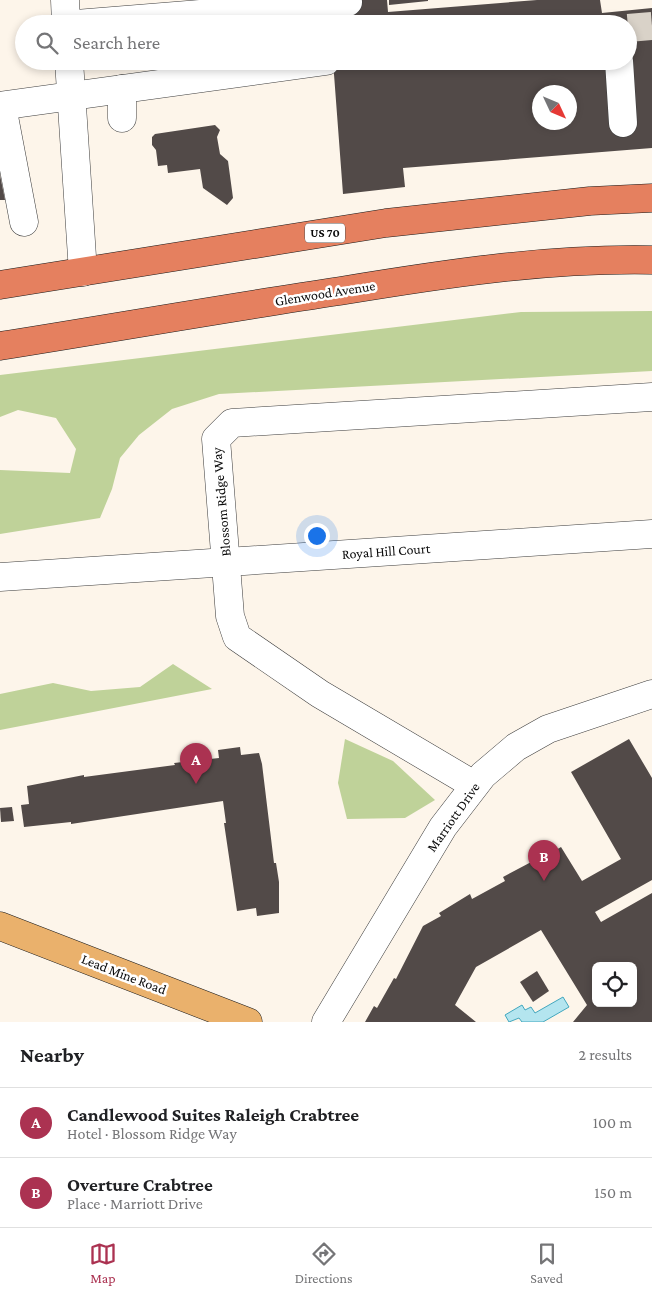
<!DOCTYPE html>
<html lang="en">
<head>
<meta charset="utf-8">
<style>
	:root { --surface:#fff; --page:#f6f6f6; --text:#202124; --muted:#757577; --line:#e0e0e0; --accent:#ab3251 }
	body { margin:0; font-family:"Crimson Pro",serif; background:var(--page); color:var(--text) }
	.controls { position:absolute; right:15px; bottom:15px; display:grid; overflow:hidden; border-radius:8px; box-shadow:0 2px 8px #0003 }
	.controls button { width:45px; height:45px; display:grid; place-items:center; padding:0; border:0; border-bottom:1px solid var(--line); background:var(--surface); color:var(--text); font:25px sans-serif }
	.compass { position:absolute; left:532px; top:85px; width:45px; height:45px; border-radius:50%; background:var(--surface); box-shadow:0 2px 8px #0003; rotate:134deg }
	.you { position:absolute; left:316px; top:535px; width:18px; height:18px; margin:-12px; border:4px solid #fff; border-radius:50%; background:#1a73e8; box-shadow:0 0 0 8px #1a73e833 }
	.badge { display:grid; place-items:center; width:32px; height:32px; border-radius:50%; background:var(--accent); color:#fff; font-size:16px; font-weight:700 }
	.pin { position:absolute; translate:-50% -41px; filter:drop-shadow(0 1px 2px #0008) }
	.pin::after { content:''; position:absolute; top:26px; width:18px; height:15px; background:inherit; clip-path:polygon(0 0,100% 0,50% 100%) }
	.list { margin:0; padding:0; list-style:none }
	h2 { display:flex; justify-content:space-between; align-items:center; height:65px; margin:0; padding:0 20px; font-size:21px }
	h2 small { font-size:16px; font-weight:400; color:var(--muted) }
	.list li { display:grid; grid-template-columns:32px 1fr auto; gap:15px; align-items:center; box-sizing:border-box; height:70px; padding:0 20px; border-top:1px solid var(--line) }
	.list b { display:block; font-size:19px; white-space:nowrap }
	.list p { margin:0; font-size:16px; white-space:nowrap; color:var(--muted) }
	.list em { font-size:16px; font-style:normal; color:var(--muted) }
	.icon { flex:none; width:28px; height:28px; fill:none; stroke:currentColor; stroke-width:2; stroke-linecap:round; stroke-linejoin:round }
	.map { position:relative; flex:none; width:652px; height:1022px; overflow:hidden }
	.search { position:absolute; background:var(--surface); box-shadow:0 2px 8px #0003; left:15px; right:15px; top:15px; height:55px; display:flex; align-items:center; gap:12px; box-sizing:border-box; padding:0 18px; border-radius:28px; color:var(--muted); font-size:19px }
	.sheet { height:205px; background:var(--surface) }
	nav { display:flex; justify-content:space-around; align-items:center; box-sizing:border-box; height:70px; border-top:1px solid var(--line); background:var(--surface); font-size:14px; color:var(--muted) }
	nav a { display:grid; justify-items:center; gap:2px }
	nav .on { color:var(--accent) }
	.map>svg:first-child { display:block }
	.forest { fill:#bfd299 }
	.water { fill:#b4e5ef; stroke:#42a7be }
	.building { fill:#524a48; fill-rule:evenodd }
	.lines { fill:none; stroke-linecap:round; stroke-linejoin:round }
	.minor-tunnel { stroke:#d9d2c8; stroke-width:28; stroke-dasharray:28 14; stroke-linecap:butt }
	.minor-casing { stroke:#3d3d3d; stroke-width:29 }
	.major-casing { stroke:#1b1b1b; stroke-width:29 }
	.highway-casing { stroke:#1b1b1b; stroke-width:29 }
	.minor { stroke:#fff; stroke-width:28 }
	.major { stroke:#eab16c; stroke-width:28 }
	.highway { stroke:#e5805f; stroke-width:28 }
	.labels { text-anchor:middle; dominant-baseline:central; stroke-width:5; stroke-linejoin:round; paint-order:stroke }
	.shield { fill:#fff; stroke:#545454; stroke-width:1 }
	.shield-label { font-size:12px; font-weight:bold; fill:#0a0a0a }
	.street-label { font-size:14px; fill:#0a0a0a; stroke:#fff }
</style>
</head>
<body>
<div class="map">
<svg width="652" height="1022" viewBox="0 0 652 1022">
	<rect width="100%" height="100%" fill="#fdf5ea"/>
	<!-- forest -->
	<g class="forest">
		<polygon points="652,311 652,371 219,394 172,409 139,435 120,458 112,489 100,518 0,534 0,470 70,473 76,449 56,418 18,410 0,417 0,375 521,312"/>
		<polygon points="173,664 212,689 0,730 0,694 53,683 91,691 140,687"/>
		<polygon points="345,739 393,761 435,800 405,818 347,819 338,783"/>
	</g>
	<!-- water -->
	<polygon class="water" points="563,997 569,1007 543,1022 522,1022 519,1018 509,1022 505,1015 522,1005 525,1010 531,1007 535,1013"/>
	<!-- building -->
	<g class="building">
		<path d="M328,0H387L388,12L537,0H600L602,13L652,8V148L403,168L405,187L343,194L333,61H628V24H330ZM540,92H570V122H540Z"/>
		<polygon points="389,0 428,0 428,1 389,5"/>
		<polygon points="215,125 220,130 217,137 220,154 228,161 233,198 227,205 203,188 200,169 168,173 167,165 158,166 156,150 152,145 152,137 155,134"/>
		<polygon points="0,175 5,200 0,200"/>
		<path d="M629,739L652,778V880L595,912L601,922L652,893V1022H573L587,1005L541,930L476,967L455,1005L476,1022H365L374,1006L377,1008L394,978L396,979L423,926L441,916L439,913L470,894L472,899L505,881L503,877L535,860L536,862L561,847L582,881L621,859L571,772ZM596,966H633V1003H596Z"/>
		<polygon points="240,747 241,755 259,753 262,764 274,863 276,863 279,882 279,913 257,916 256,908 237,911 224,823 226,823 223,801 71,824 71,822 24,827 21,805 29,804 27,786 84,775 84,777 175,765 174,763 219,758 218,750"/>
		<polygon points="12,807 14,821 1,822 0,808"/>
		<polygon points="537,971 549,991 533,1002 520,982"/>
	</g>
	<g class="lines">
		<!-- minor-tunnel -->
		<polyline class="minor-tunnel" points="628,28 652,26"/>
		<defs>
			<g id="minor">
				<polyline points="65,0 66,24"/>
				<polyline points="76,24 348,2"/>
				<polyline points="69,61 83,272"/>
				<polyline points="619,61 623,123"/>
				<polyline points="0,106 326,61"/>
				<polyline points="2,106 24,222"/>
				<polyline points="122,118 122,89"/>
				<polyline points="0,577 652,534"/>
				<polyline points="474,785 320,694 237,637 230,616 216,439 232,423 652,397"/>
				<polyline points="326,1022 443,827 483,775 516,747 548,729 652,694"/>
			</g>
			<polyline id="major" points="0,926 248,1022"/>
			<g id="highway">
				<polyline points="0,285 386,223 590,201 652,198"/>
				<path d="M0,346C113,328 226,308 340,291C443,274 547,258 652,260"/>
			</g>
		</defs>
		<!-- minor casing -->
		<use href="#minor" class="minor-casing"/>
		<!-- major casing -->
		<use href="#major" class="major-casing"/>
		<!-- highway casing -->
		<use href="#highway" class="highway-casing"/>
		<!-- minor -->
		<use href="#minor" class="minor"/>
		<!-- major -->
		<use href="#major" class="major"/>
		<!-- highway -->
		<use href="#highway" class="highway"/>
	</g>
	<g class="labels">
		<!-- shield labels -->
		<rect class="shield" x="305" y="223.5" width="40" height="19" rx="4"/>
		<g class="shield-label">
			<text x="325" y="233">US 70</text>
		</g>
		<!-- street labels -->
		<g class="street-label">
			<text transform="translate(325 293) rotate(-9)">Glenwood Avenue</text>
			<text transform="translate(221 502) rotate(-95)">Blossom Ridge Way</text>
			<text transform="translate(386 551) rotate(-4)">Royal Hill Court</text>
			<text transform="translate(453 817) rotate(-55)">Marriott Drive</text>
			<text transform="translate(124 974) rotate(21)">Lead Mine Road</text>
		</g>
	</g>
</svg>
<div class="controls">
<button><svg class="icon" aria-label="locate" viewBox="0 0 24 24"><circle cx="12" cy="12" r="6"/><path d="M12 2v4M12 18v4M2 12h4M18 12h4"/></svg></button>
</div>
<svg class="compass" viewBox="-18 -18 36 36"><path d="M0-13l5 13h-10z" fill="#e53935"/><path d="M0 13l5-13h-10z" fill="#757577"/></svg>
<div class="you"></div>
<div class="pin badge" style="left:196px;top:784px">A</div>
<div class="pin badge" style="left:544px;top:881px">B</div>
<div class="search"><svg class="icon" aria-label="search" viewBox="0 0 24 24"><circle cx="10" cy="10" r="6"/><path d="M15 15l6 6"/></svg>Search here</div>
</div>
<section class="sheet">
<h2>Nearby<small>2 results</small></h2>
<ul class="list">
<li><span class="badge">A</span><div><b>Candlewood Suites Raleigh Crabtree</b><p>Hotel · Blossom Ridge Way</p></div><em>100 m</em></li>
<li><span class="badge">B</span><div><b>Overture Crabtree</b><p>Place · Marriott Drive</p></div><em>150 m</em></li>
</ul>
</section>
<nav>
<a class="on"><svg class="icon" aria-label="map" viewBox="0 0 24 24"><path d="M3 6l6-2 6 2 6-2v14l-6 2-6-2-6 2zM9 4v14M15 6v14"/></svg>Map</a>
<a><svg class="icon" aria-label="directions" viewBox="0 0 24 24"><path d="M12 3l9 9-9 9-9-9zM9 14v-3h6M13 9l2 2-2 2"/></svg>Directions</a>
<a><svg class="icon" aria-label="saved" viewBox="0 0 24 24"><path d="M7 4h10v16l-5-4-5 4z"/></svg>Saved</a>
</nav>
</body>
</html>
